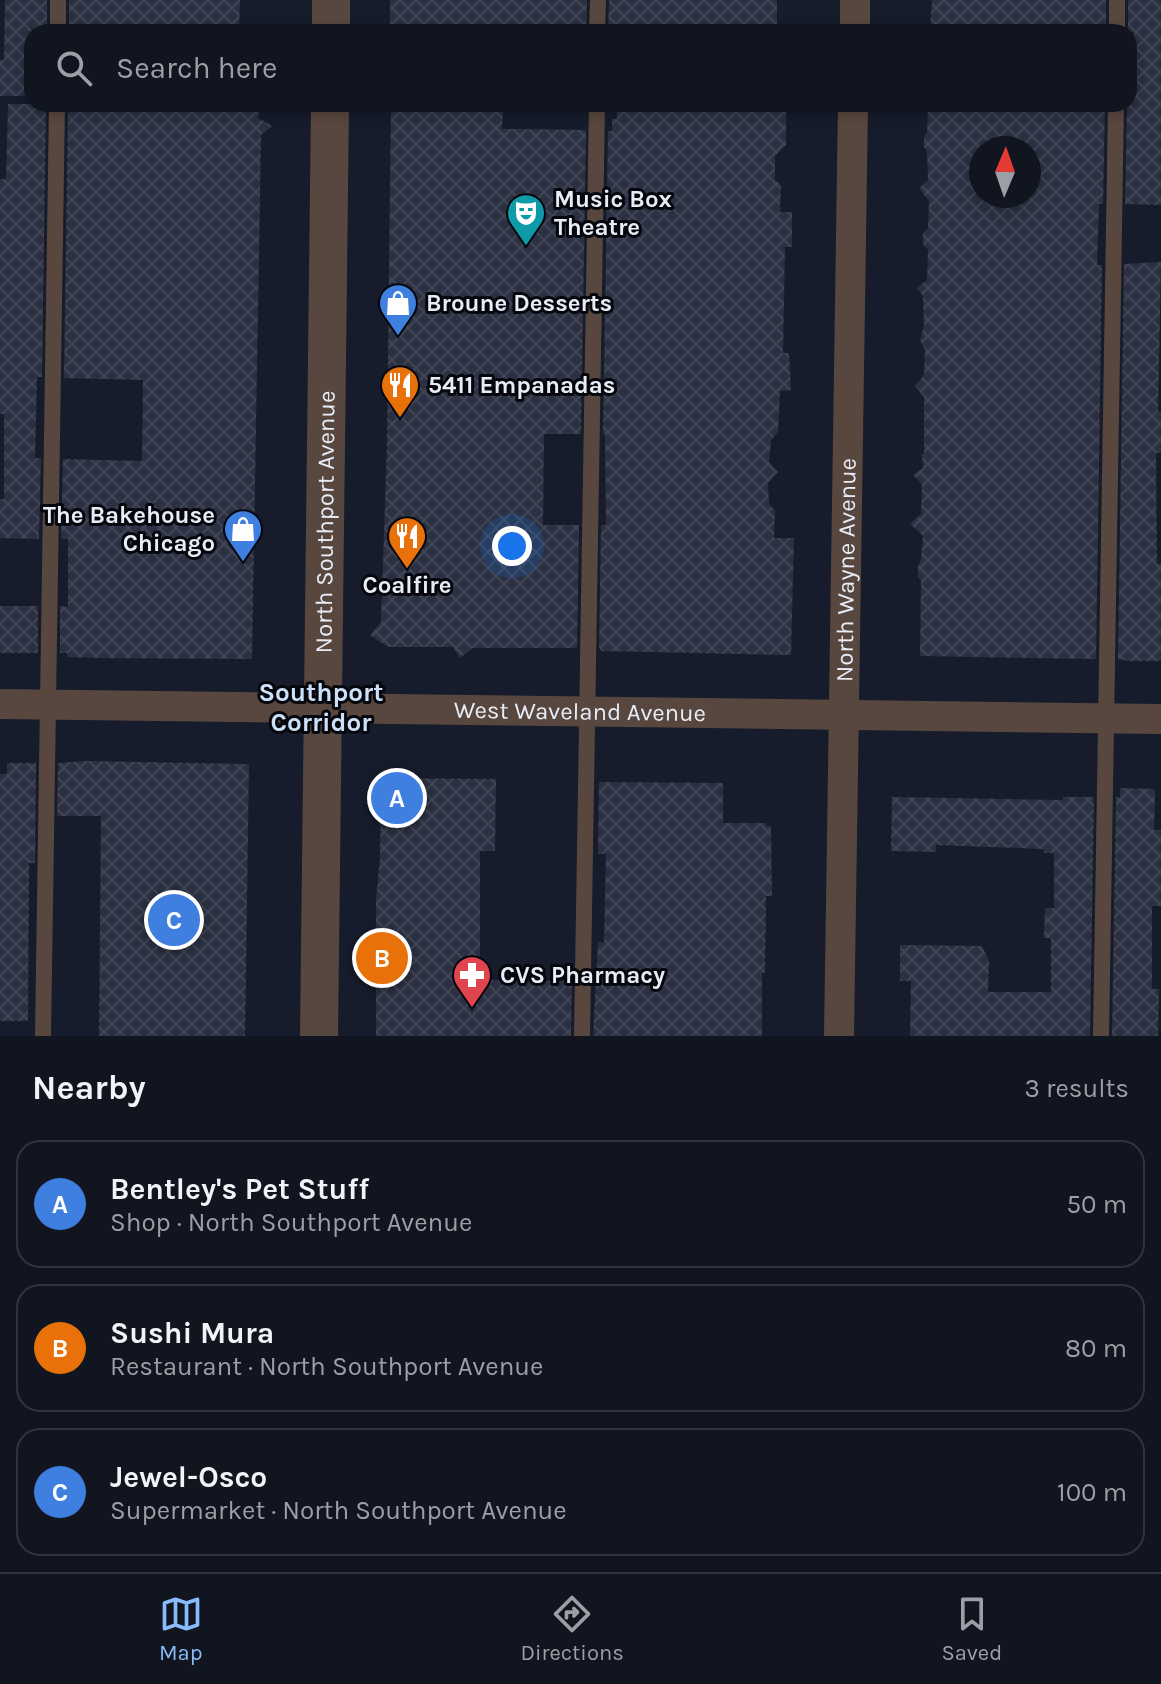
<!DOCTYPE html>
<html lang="en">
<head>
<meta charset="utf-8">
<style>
	:root { --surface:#101520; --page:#191e29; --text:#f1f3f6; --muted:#9c9fa5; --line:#30343e; --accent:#87bbfb }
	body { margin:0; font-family:Karla,sans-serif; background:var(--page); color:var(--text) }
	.compass { position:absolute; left:969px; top:136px; width:72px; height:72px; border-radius:50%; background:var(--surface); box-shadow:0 4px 12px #0003; rotate:2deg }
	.you { position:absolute; left:512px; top:546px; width:28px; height:28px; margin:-20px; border:6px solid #fff; border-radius:50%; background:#1a73e8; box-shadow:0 0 0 12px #1a73e833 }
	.badge { display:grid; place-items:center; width:52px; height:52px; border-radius:50%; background:var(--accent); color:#fff; font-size:26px; font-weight:700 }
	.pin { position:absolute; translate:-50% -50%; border:4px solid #fff; box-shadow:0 2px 8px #0006 }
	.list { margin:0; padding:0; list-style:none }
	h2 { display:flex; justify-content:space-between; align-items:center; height:104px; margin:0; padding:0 32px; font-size:34px }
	h2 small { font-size:26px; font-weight:400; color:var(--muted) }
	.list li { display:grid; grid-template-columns:52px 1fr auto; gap:24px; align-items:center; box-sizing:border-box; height:128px; margin:0 16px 16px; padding:0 16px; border:2px solid var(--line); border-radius:24px }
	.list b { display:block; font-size:30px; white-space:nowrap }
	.list p { margin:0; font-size:26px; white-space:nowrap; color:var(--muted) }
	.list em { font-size:26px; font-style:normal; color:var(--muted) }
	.icon { flex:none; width:44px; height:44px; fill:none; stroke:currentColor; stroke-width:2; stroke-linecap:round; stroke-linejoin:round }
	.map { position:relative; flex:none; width:1161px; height:1036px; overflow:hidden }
	.search { position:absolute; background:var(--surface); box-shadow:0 4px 12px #0003; left:24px; right:24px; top:24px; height:88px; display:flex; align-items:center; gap:20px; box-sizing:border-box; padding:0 28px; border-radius:24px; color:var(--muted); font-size:30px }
	.sheet { height:536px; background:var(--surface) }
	nav { display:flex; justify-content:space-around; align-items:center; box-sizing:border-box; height:112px; border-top:2px solid var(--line); background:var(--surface); font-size:22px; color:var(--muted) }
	nav a { display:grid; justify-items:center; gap:4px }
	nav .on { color:var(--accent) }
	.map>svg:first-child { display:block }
	.building { fill:url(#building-cross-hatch); fill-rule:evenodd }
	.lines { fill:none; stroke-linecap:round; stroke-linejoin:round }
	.service { stroke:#58473f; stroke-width:16 }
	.minor { stroke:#58473f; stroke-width:30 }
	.tertiary { stroke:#58473f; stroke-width:38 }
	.labels { text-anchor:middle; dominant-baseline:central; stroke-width:6; stroke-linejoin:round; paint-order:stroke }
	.poi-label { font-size:24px; font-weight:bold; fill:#e7ecf7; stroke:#05070d; text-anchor:start }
	.street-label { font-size:24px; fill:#e7ecf7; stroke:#05070d }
	.neighbourhood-label { font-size:26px; font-weight:bold; fill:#cde0f9; stroke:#05070d }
</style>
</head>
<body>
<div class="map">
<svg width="1161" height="1036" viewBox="0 0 1161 1036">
	<defs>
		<pattern id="building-cross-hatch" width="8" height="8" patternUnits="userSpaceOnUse" patternTransform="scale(2)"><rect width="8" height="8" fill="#2b3142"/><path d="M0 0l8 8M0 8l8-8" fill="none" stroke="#404555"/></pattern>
	</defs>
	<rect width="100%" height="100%" fill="#161c2b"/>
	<!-- building -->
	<g class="building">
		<polygon points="5,0 47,0 47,32 32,32 32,96 0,96 0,60 4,60"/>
		<polygon points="69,0 240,0 239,32 69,32"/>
		<polygon points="390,0 587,0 586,32 390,32"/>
		<polygon points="609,0 777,0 777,32 608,32"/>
		<polygon points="932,0 1106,0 1106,32 930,32"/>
		<polygon points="1128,0 1161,0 1161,205 1125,204 1127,104 1129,104 1134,32 1128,32"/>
		<polygon points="8,104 46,104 42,377 37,377 35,458 41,458 39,539 0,538 0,499 4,499 4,414 0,414 0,179 6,179"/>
		<polygon points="68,104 259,104 258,118 272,126 261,135 252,659 102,658 67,657 67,653 60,653 60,606 68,607 68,539 61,539 63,459 142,461 143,380 64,378"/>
		<polygon points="391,104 503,104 502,129 586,130 581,434 544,434 543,525 579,525 577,648 472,648 460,658 453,647 388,647 370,635 381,622 387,445"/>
		<polygon points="617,104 786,104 786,145 775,156 775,180 781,185 780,212 792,212 792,247 785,247 783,353 789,353 791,390 780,391 778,432 771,440 769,462 778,472 768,483 769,504 775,510 774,538 794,538 791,655 602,651 599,648 601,525 606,525 605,434 603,434 608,131 612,131 612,119 617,119"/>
		<path d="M928,104H1105L1103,204H1099L1097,265H1102L1096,659L920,656L921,581L918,577V566L921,560L923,536L910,524L921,514L922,484L913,475L923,468L922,454H924V397L915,386L924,375L925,349L920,341L924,326L923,296L917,288L927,280L928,250L923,244V233L928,228L929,201L919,188L928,180L927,151L924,147V137L927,132ZM981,148H1029V196H981Z"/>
		<polygon points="1161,262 1158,411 1161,411 1161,453 1156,453 1157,564 1161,564 1161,661 1129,661 1118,659 1124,264"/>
		<rect x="0" y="606" width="38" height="47"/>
		<polygon points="86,761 249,764 245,1036 99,1036 101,816 57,816 58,763"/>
		<polygon points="7,763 36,763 35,863 29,863 28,1021 0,1021 0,774 7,774"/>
		<polygon points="381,778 496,779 495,851 480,851 480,980 572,981 571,1036 376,1036 376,899 380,859"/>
		<polygon points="599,782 723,783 723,823 766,823 766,826 771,826 772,896 766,896 765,973 762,973 762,1036 593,1036 598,942 604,943 606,854 598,854"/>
		<polygon points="1120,788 1155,789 1154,830 1161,830 1161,906 1152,906 1152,989 1159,989 1158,1036 1112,1036 1116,797 1120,798"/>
		<polygon points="892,797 1063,800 1063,797 1094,797 1090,1036 910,1036 911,981 900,981 900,945 982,946 989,961 988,992 1051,992 1051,938 1044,938 1045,908 1054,908 1054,853 1044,853 1044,849 936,845 936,852 891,851"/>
	</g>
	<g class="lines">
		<!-- service -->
		<g class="service">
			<polyline points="58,32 58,0"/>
			<polyline points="597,32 598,0"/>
			<polyline points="1117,32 1117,0"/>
			<polyline points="43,1036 57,104"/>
			<polyline points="582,1036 597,104"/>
			<polyline points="1101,1036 1116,104"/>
		</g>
		<!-- minor -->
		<g class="minor">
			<polyline points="855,32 855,0"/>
			<path id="s1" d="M0,704L1161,719"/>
			<path id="s2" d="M839,1036L853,104"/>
		</g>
		<!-- tertiary -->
		<g class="tertiary">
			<polyline points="331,32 331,0"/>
			<path id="s3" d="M319,1036L330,104"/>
		</g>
	</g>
	<!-- icons -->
	<defs>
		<symbol id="theatre-pin" viewBox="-11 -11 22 30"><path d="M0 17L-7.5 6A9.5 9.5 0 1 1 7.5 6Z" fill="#0f9aa8" stroke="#05070d"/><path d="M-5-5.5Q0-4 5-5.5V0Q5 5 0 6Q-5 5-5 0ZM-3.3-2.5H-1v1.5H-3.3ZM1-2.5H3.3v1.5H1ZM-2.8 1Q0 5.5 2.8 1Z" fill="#fff"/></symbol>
		<symbol id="shop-pin" viewBox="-11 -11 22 30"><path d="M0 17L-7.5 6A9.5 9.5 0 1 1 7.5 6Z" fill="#3f7fe0" stroke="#05070d"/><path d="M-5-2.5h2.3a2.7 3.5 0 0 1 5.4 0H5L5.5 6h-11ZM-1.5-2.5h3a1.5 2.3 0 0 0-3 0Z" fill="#fff"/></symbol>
		<symbol id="restaurant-pin" viewBox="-11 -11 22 30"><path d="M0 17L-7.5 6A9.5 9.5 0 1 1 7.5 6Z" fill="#e8710a" stroke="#05070d"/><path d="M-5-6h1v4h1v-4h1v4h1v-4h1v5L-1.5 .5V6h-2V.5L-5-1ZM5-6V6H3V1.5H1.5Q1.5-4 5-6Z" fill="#fff"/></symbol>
		<symbol id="pharmacy-pin" viewBox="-11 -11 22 30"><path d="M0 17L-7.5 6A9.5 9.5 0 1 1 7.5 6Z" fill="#e0444e" stroke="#05070d"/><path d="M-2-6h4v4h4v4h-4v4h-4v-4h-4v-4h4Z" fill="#fff"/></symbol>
	</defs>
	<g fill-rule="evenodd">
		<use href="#theatre-pin" x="504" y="191" width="44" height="60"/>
		<use href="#shop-pin" x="376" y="281" width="44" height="60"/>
		<use href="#restaurant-pin" x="378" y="363" width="44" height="60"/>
		<use href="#shop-pin" x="221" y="507" width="44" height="60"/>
		<use href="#restaurant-pin" x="385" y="514" width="44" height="60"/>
		<use href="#pharmacy-pin" x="450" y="953" width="44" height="60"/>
	</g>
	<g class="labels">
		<!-- poi labels -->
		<g class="poi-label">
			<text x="554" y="199">Music Box<tspan x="554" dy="28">Theatre</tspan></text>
			<text x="426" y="303">Broune Desserts</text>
			<text x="428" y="385">5411 Empanadas</text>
			<text x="215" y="515" text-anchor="end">The Bakehouse<tspan x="215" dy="28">Chicago</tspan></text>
			<text x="407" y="585" text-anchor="middle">Coalfire</text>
			<text x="500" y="975">CVS Pharmacy</text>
		</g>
		<!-- street labels -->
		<g class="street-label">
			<text stroke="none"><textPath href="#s3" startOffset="514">North Southport Avenue</textPath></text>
			<text stroke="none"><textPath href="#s2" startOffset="466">North Wayne Avenue</textPath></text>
			<text stroke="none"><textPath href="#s1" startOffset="580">West Waveland Avenue</textPath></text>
		</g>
		<!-- neighbourhood labels -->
		<g class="neighbourhood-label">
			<text x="321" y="692">Southport<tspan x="321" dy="30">Corridor</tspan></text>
		</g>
	</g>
</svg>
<svg class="compass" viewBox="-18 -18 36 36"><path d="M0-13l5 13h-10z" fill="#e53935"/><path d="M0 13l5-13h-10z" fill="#9c9fa5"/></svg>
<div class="you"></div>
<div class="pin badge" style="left:397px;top:798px;background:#3f7fe0">A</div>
<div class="pin badge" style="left:382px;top:958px;background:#e8710a">B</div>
<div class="pin badge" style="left:174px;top:920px;background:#3f7fe0">C</div>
<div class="search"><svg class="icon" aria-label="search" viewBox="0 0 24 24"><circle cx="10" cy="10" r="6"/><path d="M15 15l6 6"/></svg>Search here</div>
</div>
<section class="sheet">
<h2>Nearby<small>3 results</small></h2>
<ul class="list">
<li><span class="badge" style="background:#3f7fe0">A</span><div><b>Bentley's Pet Stuff</b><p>Shop · North Southport Avenue</p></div><em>50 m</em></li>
<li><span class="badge" style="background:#e8710a">B</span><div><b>Sushi Mura</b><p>Restaurant · North Southport Avenue</p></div><em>80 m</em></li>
<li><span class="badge" style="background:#3f7fe0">C</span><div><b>Jewel-Osco</b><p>Supermarket · North Southport Avenue</p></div><em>100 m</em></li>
</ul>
</section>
<nav>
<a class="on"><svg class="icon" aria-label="map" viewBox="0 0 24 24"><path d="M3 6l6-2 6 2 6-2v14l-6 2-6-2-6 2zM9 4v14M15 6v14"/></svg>Map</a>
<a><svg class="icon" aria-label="directions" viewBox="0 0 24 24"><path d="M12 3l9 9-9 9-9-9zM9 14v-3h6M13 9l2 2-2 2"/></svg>Directions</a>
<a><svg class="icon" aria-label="saved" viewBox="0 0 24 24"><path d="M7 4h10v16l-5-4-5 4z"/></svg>Saved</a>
</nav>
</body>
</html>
